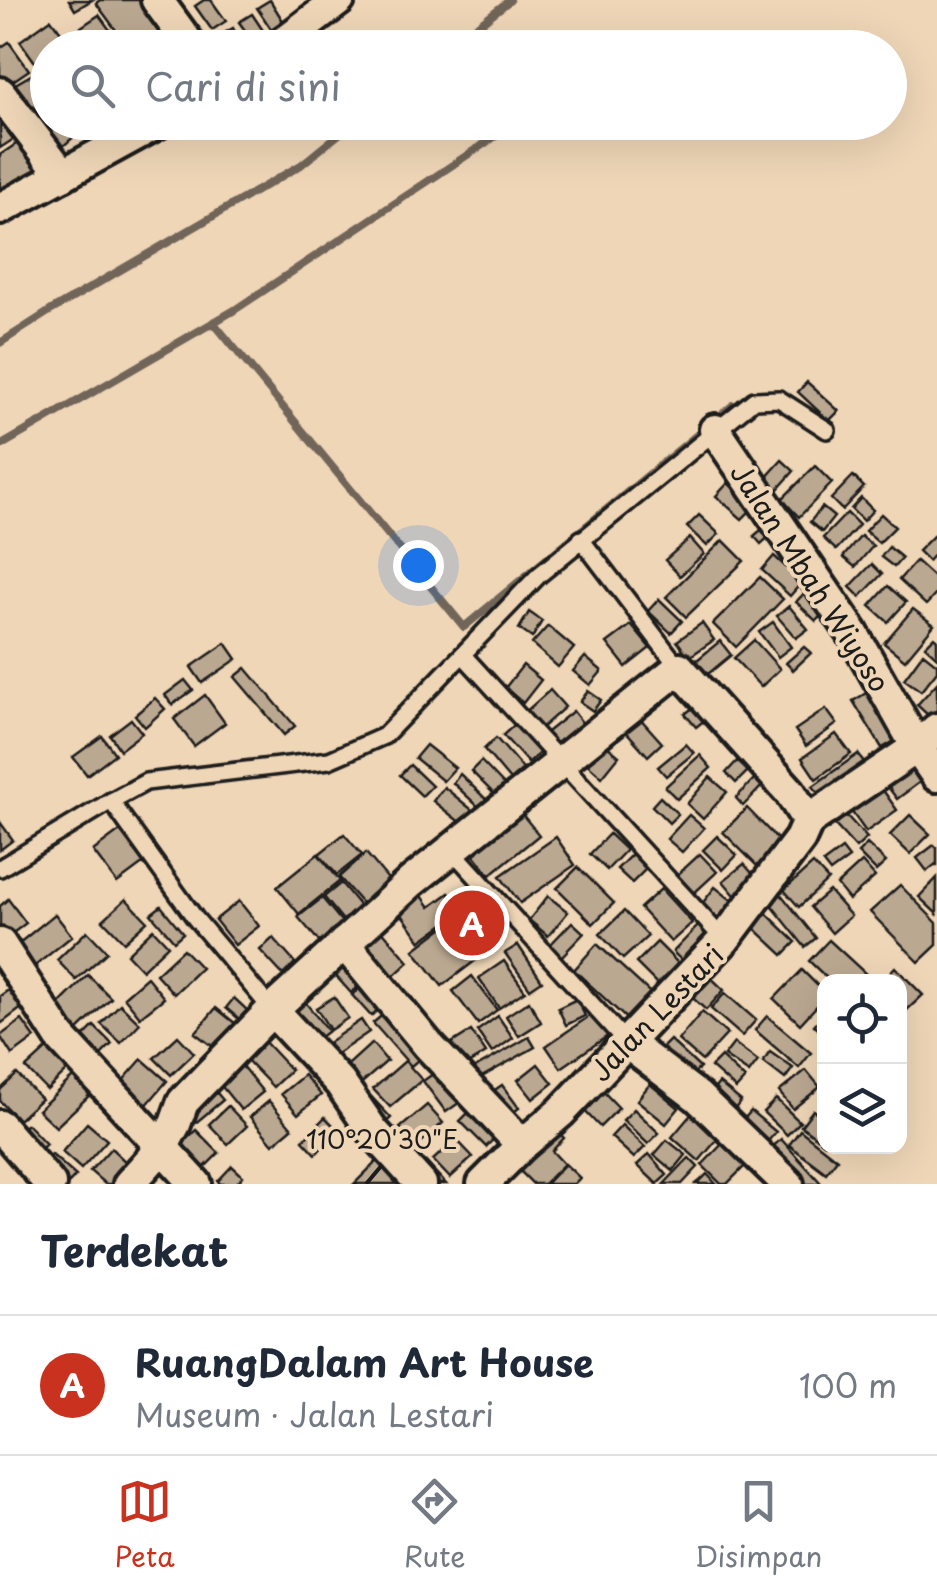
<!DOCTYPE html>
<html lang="id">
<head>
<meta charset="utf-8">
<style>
	:root { --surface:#fff; --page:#f6f6f7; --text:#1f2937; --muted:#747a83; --line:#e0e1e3; --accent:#c8321e }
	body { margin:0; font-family:"Playpen Sans",sans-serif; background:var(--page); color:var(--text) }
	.controls { position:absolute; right:30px; bottom:30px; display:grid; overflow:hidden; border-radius:20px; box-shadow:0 10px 40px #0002 }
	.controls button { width:90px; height:90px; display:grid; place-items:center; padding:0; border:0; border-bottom:2px solid var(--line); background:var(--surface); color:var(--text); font:50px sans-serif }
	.you { position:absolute; left:418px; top:565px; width:35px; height:35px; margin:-25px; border:8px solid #fff; border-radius:50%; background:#1a73e8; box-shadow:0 0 0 15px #1a73e833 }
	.badge { display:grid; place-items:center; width:65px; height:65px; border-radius:50%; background:var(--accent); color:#fff; font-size:32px; font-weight:700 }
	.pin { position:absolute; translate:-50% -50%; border:5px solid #fff; box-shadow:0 2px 10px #0006 }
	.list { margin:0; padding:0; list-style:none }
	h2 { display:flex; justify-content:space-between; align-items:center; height:130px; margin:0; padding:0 40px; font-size:42px }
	h2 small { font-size:32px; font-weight:400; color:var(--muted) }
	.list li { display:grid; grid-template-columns:65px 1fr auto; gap:30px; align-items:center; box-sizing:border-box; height:140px; padding:0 40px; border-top:2px solid var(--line) }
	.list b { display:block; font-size:38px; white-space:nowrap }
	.list p { margin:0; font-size:32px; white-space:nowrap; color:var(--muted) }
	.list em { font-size:32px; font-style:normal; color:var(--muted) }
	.icon { flex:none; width:55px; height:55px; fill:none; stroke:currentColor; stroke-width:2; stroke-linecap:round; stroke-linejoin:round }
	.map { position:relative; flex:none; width:937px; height:1184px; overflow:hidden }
	.search { position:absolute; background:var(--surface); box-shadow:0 10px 40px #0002; left:30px; right:30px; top:30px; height:110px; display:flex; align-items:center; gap:25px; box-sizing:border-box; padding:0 35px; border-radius:55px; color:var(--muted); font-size:38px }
	.sheet { height:270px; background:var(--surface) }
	nav { display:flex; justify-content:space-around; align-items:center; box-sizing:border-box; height:140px; border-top:2px solid var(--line); background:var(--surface); font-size:28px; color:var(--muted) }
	nav a { display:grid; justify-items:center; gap:5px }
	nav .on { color:var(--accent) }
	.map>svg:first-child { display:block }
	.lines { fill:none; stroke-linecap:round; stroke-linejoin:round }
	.stream { stroke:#6f6559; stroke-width:8 }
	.building { fill:#bba891; stroke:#1c1c1c; stroke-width:2.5 }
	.service-casing { stroke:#1c1c1c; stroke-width:22 }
	.minor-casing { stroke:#1c1c1c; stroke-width:38 }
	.service { stroke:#efd6b7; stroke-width:15 }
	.minor { stroke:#efd6b7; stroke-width:30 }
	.ticks { fill:none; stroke:#1c1c1c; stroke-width:4 }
	.labels { text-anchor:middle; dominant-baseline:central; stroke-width:8; stroke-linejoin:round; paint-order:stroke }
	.street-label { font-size:28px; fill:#1c1c1c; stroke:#efd6b7 }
	.ticks-label { font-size:25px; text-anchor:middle; fill:#1c1c1c; stroke:#efd6b7; stroke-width:8; stroke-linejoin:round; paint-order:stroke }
</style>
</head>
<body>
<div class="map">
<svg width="937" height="1184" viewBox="0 0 937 1184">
	<rect width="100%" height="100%" fill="#efd6b7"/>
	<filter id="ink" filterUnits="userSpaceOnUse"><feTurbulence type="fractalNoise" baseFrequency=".01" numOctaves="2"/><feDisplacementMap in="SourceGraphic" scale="20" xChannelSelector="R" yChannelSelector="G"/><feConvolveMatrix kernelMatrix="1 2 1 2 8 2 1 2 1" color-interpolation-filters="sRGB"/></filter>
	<g filter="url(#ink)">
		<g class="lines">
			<!-- stream -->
			<g class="stream">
				<polyline points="449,48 510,0"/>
				<polyline points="213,322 464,627 733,405"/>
				<polyline points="0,343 50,311 301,165 354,122"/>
				<polyline points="0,446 233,311 514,124"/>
			</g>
		</g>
		<!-- building -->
		<g class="building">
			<polygon points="69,0 92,0 75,10"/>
			<polygon points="100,0 141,0 162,30 138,48 129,48 96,3"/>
			<polygon points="204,0 211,0 226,21 212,30 195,6"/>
			<polygon points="270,0 283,21 271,29 257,8"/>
			<polygon points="252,14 264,32 252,40 239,22"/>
			<polygon points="99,15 123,48 96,48 81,27"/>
			<polygon points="51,19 69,43 62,48 48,48 48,58 37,65 20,41"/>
			<polygon points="233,28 244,48 219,48 214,39"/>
			<polygon points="9,42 29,70 4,87 0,82 0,48"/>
			<polygon points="31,75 48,105 22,119 5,90"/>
			<polygon points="0,116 17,137 0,148"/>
			<polygon points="48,121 64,122 76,135 53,155 34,133"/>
			<polygon points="19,142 38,170 0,195 0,155"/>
			<polygon points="807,382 839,411 829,421 798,392"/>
			<polygon points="782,460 794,471 777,490 765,479"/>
			<polygon points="815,466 832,483 799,517 782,499"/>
			<polygon points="853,476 864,487 842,510 831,499"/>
			<polygon points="728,483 754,507 742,519 716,496"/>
			<polygon points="861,498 873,510 863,521 851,509"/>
			<polygon points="822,507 834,517 822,532 810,522"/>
			<polygon points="847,513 859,525 836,550 823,538"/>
			<polygon points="881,514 895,527 879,543 865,531"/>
			<polygon points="699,515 719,534 707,546 687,527"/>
			<polygon points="768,524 774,532 761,544 754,536"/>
			<polygon points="937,532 937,551 928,561 918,551"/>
			<polygon points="861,536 873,546 855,567 843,557"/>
			<polygon points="690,538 704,554 680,576 665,560"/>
			<polygon points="723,540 744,561 686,617 666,597"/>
			<polygon points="889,547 902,558 894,567 881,557"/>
			<polygon points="774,556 802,582 790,596 762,570"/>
			<polygon points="916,561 937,580 937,593 926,605 899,580"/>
			<polygon points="872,564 882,574 860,597 850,587"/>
			<polygon points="760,577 783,599 736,647 713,624"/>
			<polygon points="888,586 906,602 888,622 870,606"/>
			<polygon points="809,588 830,607 816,621 796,602"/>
			<polygon points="659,599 682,621 671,633 648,611"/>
			<polygon points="789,606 808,629 796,638 777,616"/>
			<polygon points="913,609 934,625 905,660 884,643"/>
			<polygon points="529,612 542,621 532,638 519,629"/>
			<polygon points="773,622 791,647 778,657 759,632"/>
			<polygon points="702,623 714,640 689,657 677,641"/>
			<polygon points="631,625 650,648 626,667 607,643"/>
			<polygon points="548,626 574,648 558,667 532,644"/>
			<polygon points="934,637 937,640 937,657 925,646"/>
			<polygon points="754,640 780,669 761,687 734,658"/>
			<polygon points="720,641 731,655 702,679 691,665"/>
			<polygon points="226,643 237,659 202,683 191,667"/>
			<polygon points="804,647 811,653 793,670 786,663"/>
			<polygon points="923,653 937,664 937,671 921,691 904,679"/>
			<polygon points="585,657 602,671 590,685 573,671"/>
			<polygon points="523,665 541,680 523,703 505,688"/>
			<polygon points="246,668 295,726 284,735 235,677"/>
			<polygon points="185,680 193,690 172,705 165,695"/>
			<polygon points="937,683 937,710 930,717 917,705"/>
			<polygon points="550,690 565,707 539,730 524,713"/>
			<polygon points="588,691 601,700 593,711 580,702"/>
			<polygon points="868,692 897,740 882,748 853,701"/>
			<polygon points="205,695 225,723 194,746 174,719"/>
			<polygon points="155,698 165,709 145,727 135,715"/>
			<polygon points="695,706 706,719 696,727 685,714"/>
			<polygon points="826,709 837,724 806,746 795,730"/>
			<polygon points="573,711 584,725 553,749 542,736"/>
			<polygon points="638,716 662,743 648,756 624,729"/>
			<polygon points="131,719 142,733 120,750 110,735"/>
			<polygon points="521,719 545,748 528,763 503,735"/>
			<polygon points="836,734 851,754 816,779 802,758"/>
			<polygon points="102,736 115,754 87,775 73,757"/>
			<polygon points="496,738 523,769 510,780 484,749"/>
			<polygon points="601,741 619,756 602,777 584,761"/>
			<polygon points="686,744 694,753 666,776 658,767"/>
			<polygon points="426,745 455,768 443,781 415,758"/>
			<polygon points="858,754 864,762 819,794 813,786"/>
			<polygon points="700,755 711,768 677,799 665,787"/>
			<polygon points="909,758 924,779 897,799 882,779"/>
			<polygon points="481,761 505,786 496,796 471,771"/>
			<polygon points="737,761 748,771 736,783 726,773"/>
			<polygon points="410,765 432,786 422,796 400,775"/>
			<polygon points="460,774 491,804 484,812 453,783"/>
			<polygon points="710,777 727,792 703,819 687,804"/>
			<polygon points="754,779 762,786 743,806 736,798"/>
			<polygon points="880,786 897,810 866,832 849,808"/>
			<polygon points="444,787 477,814 466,827 433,801"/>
			<polygon points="660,797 678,814 669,823 652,806"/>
			<polygon points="517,808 539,835 490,875 468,848"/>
			<polygon points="747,808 780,842 757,866 723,832"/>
			<polygon points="689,815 704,828 682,852 667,839"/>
			<polygon points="846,815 867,838 856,848 835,825"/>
			<polygon points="910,815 930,834 910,854 890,835"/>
			<polygon points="0,822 13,840 0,850"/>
			<polygon points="120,831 144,863 117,883 93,851"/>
			<polygon points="344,834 362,855 337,875 319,854"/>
			<polygon points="609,834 626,850 607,870 590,854"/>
			<polygon points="717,836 737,855 723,870 703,850"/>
			<polygon points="556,837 575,865 520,903 500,876"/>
			<polygon points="867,844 886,862 876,871 858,853"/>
			<polygon points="934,845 937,848 937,866 936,864 927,871 917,858"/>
			<polygon points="842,849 849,858 830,872 823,863"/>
			<polygon points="366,853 393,885 366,908 339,877"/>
			<polygon points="318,854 340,881 299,914 277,887"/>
			<polygon points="632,854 647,868 632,883 617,869"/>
			<polygon points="700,854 717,872 692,895 675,877"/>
			<polygon points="862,862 875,877 849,900 837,885"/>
			<polygon points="744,864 760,882 739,900 723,881"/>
			<polygon points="813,864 828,880 799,907 784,890"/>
			<polygon points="578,867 614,903 593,924 557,888"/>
			<polygon points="937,878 937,914 919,897"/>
			<polygon points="341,883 363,910 346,924 324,897"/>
			<polygon points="900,885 937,923 937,945 919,962 870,912"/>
			<polygon points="715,887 739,906 722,927 698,909"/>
			<polygon points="661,889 692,923 671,942 640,908"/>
			<polygon points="829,891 851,916 832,933 810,907"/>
			<polygon points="449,893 462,911 421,941 400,912 422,896 430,907"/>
			<polygon points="780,893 816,938 805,947 769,902"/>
			<polygon points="548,896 568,912 548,936 529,920"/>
			<polygon points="322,898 346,927 323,946 298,917"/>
			<polygon points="8,899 26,923 5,939 0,933 0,906"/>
			<polygon points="126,899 147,921 124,942 103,920"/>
			<polygon points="239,901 259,926 235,945 215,920"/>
			<polygon points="161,906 183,933 174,941 151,914"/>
			<polygon points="466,910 484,933 474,941 484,954 442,986 414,950"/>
			<polygon points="763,910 796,942 783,955 750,924"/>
			<polygon points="624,911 648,936 623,959 600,934"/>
			<polygon points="55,914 72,936 35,966 18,944"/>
			<polygon points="572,922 584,933 561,957 549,946"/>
			<polygon points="699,925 711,937 685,964 673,952"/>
			<polygon points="380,928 409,962 386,983 356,949"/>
			<polygon points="153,929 168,945 142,970 127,954"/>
			<polygon points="87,931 107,952 76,980 57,960"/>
			<polygon points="273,938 295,963 283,975 260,950"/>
			<polygon points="829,940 866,974 859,982 831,982 809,961"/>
			<polygon points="657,942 684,969 663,990 636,963"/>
			<polygon points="597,944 657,999 633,1025 574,970"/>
			<polygon points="518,945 542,981 530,989 505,953"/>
			<polygon points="183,949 201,968 174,994 156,974"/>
			<polygon points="353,959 369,977 351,993 335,975"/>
			<polygon points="504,961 525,991 499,1008 479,978"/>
			<polygon points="895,967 923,995 905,1012 900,1006 900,982 881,982"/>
			<polygon points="802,970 824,992 824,998 800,1024 774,999"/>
			<polygon points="704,971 724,990 706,1010 685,991"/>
			<polygon points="88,975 111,998 72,1036 50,1013"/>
			<polygon points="472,976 497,1010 478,1024 453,991"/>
			<polygon points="147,977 164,998 140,1017 124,997"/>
			<polygon points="369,980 388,1001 371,1016 352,995"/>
			<polygon points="10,989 23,1007 2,1023 0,1020 0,996"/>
			<polygon points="725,993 756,1020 742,1036 711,1009"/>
			<polygon points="334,997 348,1018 330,1030 316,1008"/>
			<polygon points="234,998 247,1010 239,1019 226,1008"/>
			<polygon points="302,998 328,1031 310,1045 284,1013"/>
			<polygon points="577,999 585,1016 566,1025 558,1008"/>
			<polygon points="529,1001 541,1022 519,1036 506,1016"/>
			<polygon points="120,1004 140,1023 121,1043 101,1024"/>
			<polygon points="393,1006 431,1049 411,1066 373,1023"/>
			<polygon points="216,1008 236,1024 216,1049 195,1033"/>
			<polygon points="702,1012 727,1034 702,1061 678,1040"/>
			<polygon points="594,1013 609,1035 561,1068 546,1046"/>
			<polygon points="824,1014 824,1035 814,1025"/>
			<polygon points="498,1016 513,1038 492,1053 477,1031"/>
			<polygon points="767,1016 811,1053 799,1068 755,1030"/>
			<polygon points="22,1020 35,1038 12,1055 0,1036"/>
			<polygon points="361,1020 369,1032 331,1058 323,1046"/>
			<polygon points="94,1026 112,1044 93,1063 75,1045"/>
			<polygon points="471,1031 486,1053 461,1068 447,1046"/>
			<polygon points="178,1036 194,1053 171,1075 154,1058"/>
			<polygon points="529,1037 535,1047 480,1078 475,1068"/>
			<polygon points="670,1040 700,1068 690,1077 661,1049"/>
			<polygon points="264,1041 291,1070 273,1087 245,1058"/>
			<polygon points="372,1043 387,1061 355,1089 340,1072"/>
			<polygon points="734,1043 758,1061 749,1073 724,1056"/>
			<polygon points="49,1047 69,1069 47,1090 26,1068"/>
			<polygon points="770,1052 793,1068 785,1079 763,1062"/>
			<polygon points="721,1057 745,1079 736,1089 711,1067"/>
			<polygon points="142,1059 167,1081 145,1107 119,1085"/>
			<polygon points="405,1061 422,1080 390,1107 373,1089"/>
			<polygon points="538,1064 553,1083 533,1099 518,1080"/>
			<polygon points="242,1066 263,1092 241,1110 219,1083"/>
			<polygon points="440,1069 463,1100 446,1112 423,1081"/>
			<polygon points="806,1070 820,1087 793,1109 779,1092"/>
			<polygon points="17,1074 41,1099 18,1120 0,1101 0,1090"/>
			<polygon points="75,1075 92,1093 56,1127 38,1110"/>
			<polygon points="304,1075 321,1095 298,1114 281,1094"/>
			<polygon points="719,1083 741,1101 727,1119 705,1101"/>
			<polygon points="650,1084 679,1108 666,1124 637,1100"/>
			<polygon points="502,1085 519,1108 503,1120 486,1096"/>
			<polygon points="211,1086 223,1100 193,1125 181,1110"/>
			<polygon points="599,1087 619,1108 600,1127 580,1106"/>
			<polygon points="367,1092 391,1118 381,1127 357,1101"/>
			<polygon points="776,1099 800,1122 787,1135 763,1112"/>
			<polygon points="269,1101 292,1128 273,1144 250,1117"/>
			<polygon points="427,1105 443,1123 417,1146 400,1128"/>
			<polygon points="699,1105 726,1129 699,1161 672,1137"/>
			<polygon points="228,1106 247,1126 228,1144 209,1124"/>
			<polygon points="475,1106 501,1131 486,1147 460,1121"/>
			<polygon points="634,1109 659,1133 648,1144 623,1120"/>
			<polygon points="813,1110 824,1118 824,1143 801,1126"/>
			<polygon points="751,1111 776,1132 762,1148 737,1127"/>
			<polygon points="325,1117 338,1130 316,1154 303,1140"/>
			<polygon points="87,1123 107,1140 81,1169 62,1152"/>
			<polygon points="27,1124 46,1144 32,1158 12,1138"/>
			<polygon points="622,1125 645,1147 634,1158 611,1137"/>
			<polygon points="554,1128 564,1138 552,1151 564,1164 544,1184 533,1184 516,1167"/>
			<polygon points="196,1130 219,1153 198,1174 175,1150"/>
			<polygon points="396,1130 421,1157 409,1167 385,1140"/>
			<polygon points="800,1130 837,1159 826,1173 789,1145"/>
			<polygon points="728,1138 751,1160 727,1184 721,1184 702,1165"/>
			<polygon points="456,1139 473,1157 450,1178 433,1160"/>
			<polygon points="781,1139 820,1182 817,1184 791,1184 765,1154"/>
			<polygon points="667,1140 686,1155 673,1171 654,1155"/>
			<polygon points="111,1148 129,1165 111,1184 105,1184 90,1171"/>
			<polygon points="385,1153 416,1184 354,1184"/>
			<polygon points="51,1154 76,1176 68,1184 58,1184 40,1167"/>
			<polygon points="649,1154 667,1175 657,1184 637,1165"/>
			<polygon points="689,1158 698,1167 682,1184 664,1184"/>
			<polygon points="426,1162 446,1184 424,1184 414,1173"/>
			<polygon points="565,1164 580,1178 574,1184 546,1184"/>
			<polygon points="232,1166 243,1176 236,1184 220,1184 218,1181"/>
			<polygon points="707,1174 716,1184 696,1184 701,1180"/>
		</g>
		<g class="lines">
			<defs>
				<g id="service">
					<polyline points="581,539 679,668"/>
					<polyline points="463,655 724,940"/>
					<polyline points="111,801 195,918 272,1010"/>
					<polyline points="452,850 627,1043"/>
					<polyline points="0,868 111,801 146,782 329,760 384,736 539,575 754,400 779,399 827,430"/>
				</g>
				<g id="minor">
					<polyline points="157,0 192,48"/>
					<polyline points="276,48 339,0"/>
					<polyline points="0,93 63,175"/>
					<polyline points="0,209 159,122"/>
					<polyline points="715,430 852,632 917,747 937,776"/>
					<polyline points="344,943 428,1045 522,1145"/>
					<polyline points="0,944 60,1037 196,1184"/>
					<polyline points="272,1010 340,1083 373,1131 421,1184"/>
					<polyline points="627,1043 698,1097 788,1184"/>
					<polyline points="0,1126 50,1184"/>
					<polyline points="129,1184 163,1146 175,1124 183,1102 272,1010 411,882 679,668 790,792 808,821 917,747 937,729"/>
					<polyline points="483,1184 522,1145 561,1112 724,940 800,839 808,821"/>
				</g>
			</defs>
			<!-- service casing -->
			<use href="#service" class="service-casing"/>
			<!-- minor casing -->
			<use href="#minor" class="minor-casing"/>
			<!-- service -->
			<use href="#service" class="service"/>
			<!-- minor -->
			<use href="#minor" class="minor"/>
		</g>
	</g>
	<!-- ticks -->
	<path class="ticks" d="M366,1184L382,1165"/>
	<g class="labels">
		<!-- street labels -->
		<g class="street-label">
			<text transform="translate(811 577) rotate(57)">Jalan Mbah Wiyoso</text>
			<text transform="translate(656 1012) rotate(-46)">Jalan Lestari</text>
		</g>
	</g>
	<g class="ticks-label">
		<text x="382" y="1149">110°20'30"E</text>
	</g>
</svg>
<div class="controls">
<button><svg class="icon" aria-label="locate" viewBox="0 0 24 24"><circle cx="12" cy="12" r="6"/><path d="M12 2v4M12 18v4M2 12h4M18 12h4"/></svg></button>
<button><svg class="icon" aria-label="layers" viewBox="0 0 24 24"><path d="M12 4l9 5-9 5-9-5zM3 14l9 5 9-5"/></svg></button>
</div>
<div class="you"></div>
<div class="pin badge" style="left:472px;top:923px">A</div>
<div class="search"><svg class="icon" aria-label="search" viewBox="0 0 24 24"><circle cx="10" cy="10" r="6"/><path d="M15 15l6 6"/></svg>Cari di sini</div>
</div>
<section class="sheet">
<h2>Terdekat<small></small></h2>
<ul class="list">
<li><span class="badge">A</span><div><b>RuangDalam Art House</b><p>Museum · Jalan Lestari</p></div><em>100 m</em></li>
</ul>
</section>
<nav>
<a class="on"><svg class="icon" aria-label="map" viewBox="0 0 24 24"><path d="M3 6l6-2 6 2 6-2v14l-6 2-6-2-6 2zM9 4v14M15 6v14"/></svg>Peta</a>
<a><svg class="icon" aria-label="directions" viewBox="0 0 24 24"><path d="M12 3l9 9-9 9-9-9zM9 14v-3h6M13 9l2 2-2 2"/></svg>Rute</a>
<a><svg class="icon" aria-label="saved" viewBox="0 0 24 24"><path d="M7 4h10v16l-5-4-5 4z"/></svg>Disimpan</a>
</nav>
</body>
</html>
